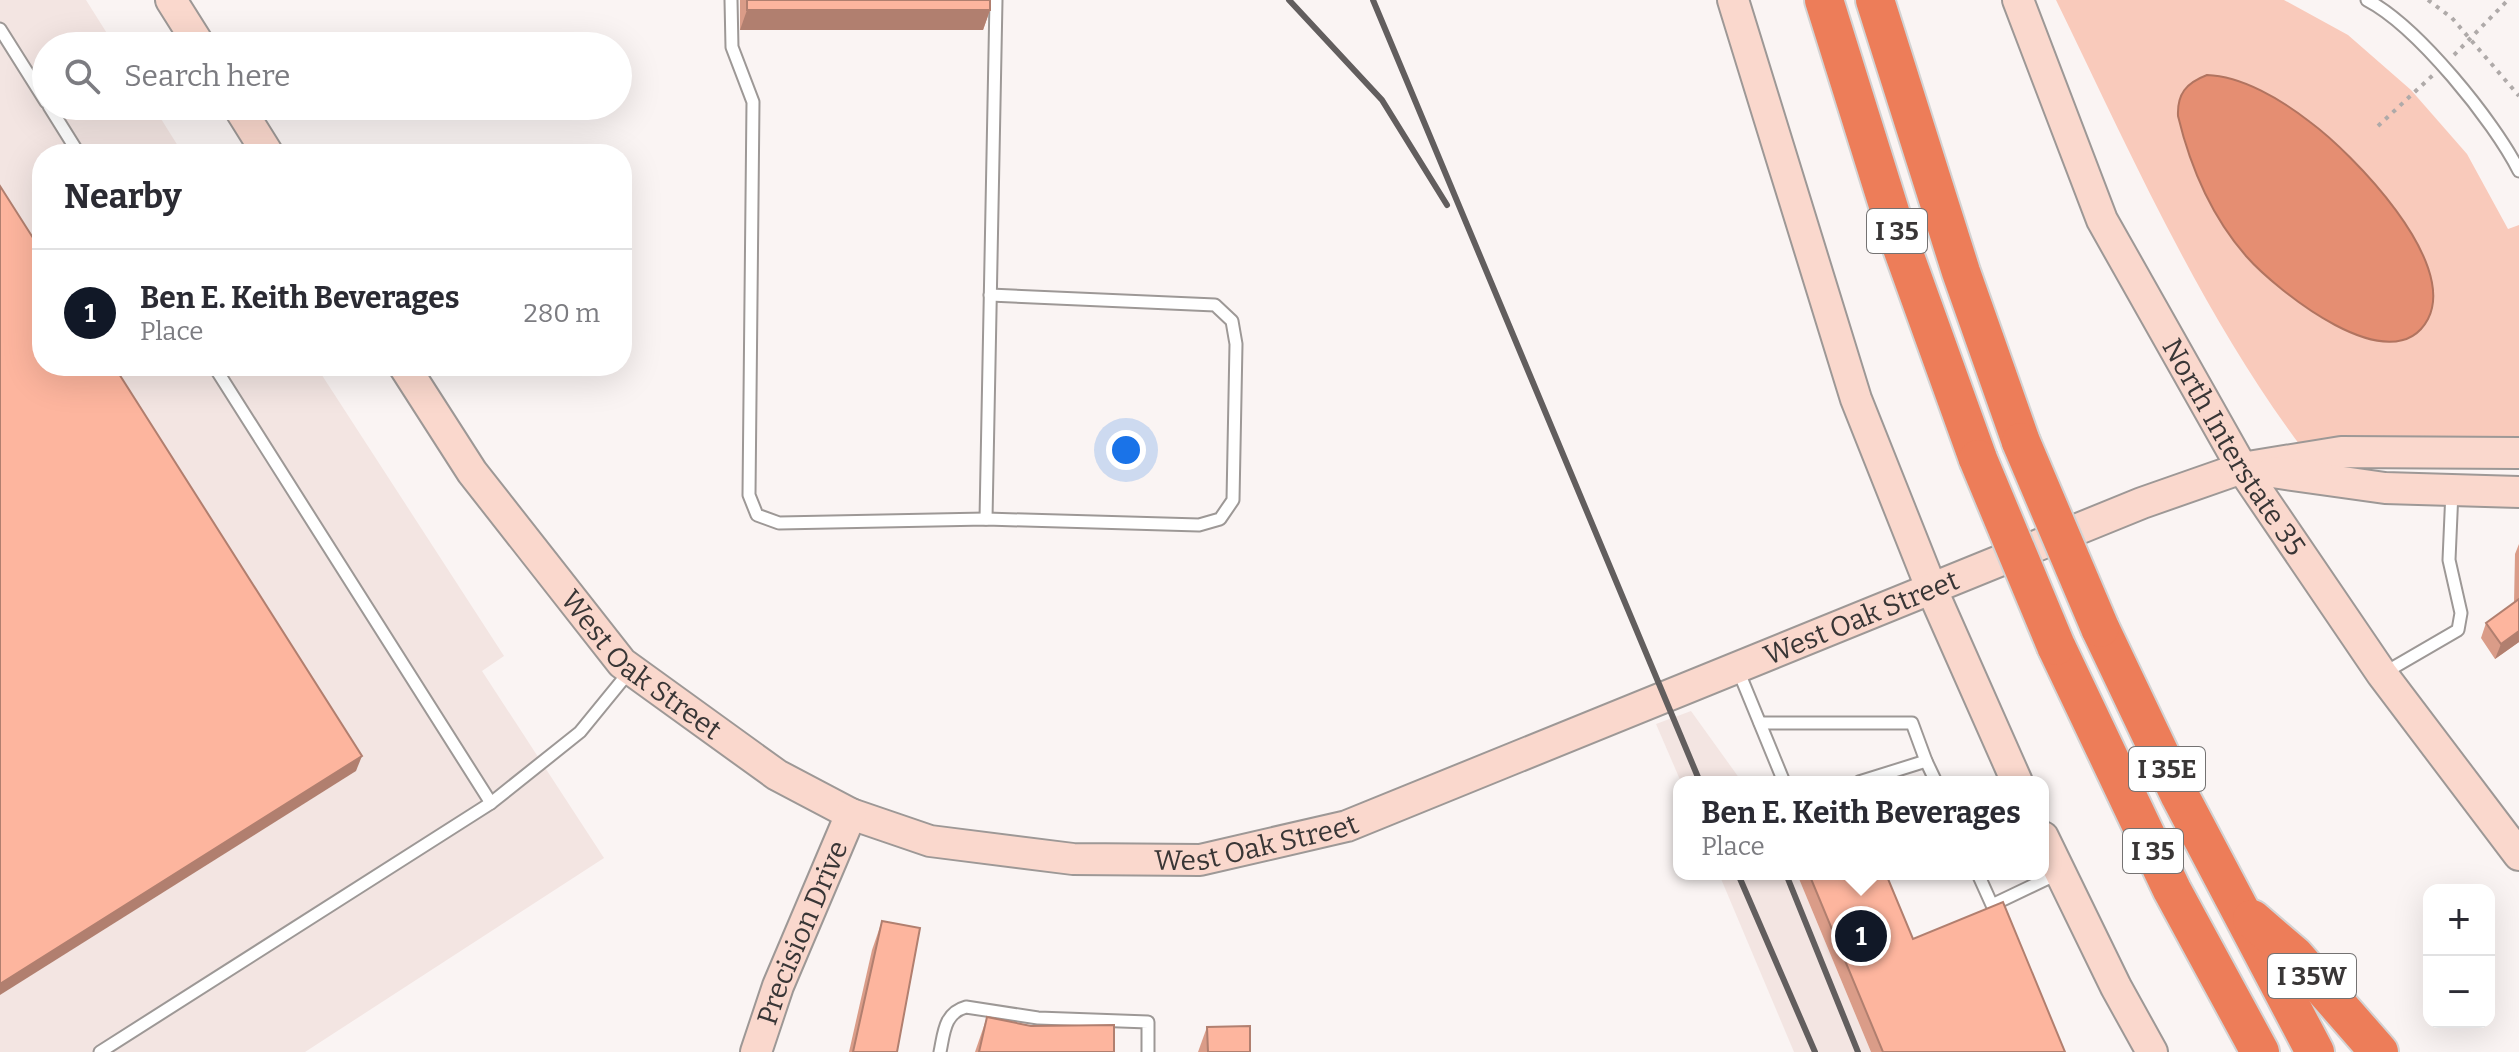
<!DOCTYPE html>
<html lang="en">
<head>
<meta charset="utf-8">
<style>
	:root { --surface:#fff; --page:#f2f2f3; --text:#2b2b33; --muted:#7c7c81; --line:#e1e1e2; --accent:#111827 }
	body { margin:0; font-family:Bitter,serif; background:var(--page); color:var(--text) }
	.controls { position:absolute; right:24px; bottom:24px; display:grid; overflow:hidden; border-radius:16px; box-shadow:0 8px 32px #0002 }
	.controls button { width:72px; height:72px; display:grid; place-items:center; padding:0; border:0; border-bottom:2px solid var(--line); background:var(--surface); color:var(--text); font:40px sans-serif }
	.you { position:absolute; left:1126px; top:450px; width:28px; height:28px; margin:-20px; border:6px solid #fff; border-radius:50%; background:#1a73e8; box-shadow:0 0 0 12px #1a73e833 }
	.badge { display:grid; place-items:center; width:52px; height:52px; border-radius:50%; background:var(--accent); color:#fff; font-size:26px; font-weight:700 }
	.pin { position:absolute; translate:-50% -50%; border:4px solid #fff; box-shadow:0 2px 8px #0006 }
	.popup { position:absolute; left:1673px; top:776px; width:376px; height:104px; box-sizing:border-box; display:grid; place-content:center; border-radius:16px; background:var(--surface); filter:drop-shadow(0 2px 6px #0005); font-size:26px; white-space:nowrap; color:var(--muted) }
	.popup b { font-size:30px; color:var(--text) }
	.popup::after { content:''; position:absolute; left:50%; top:100%; margin-left:-16px; border:16px solid transparent; border-top-color:var(--surface) }
	.list { margin:0; padding:0; list-style:none }
	h2 { display:flex; justify-content:space-between; align-items:center; height:104px; margin:0; padding:0 32px; font-size:34px }
	h2 small { font-size:26px; font-weight:400; color:var(--muted) }
	.list li { display:grid; grid-template-columns:52px 1fr auto; gap:24px; align-items:center; box-sizing:border-box; height:128px; padding:0 32px; border-top:2px solid var(--line) }
	.list b { display:block; font-size:30px; white-space:nowrap }
	.list p { margin:0; font-size:26px; white-space:nowrap; color:var(--muted) }
	.list em { font-size:26px; font-style:normal; color:var(--muted) }
	.icon { flex:none; width:44px; height:44px; fill:none; stroke:currentColor; stroke-width:2; stroke-linecap:round; stroke-linejoin:round }
	.map { position:relative; flex:none; width:2519px; height:1052px; overflow:hidden }
	.search { position:absolute; background:var(--surface); box-shadow:0 8px 32px #0002; left:32px; top:32px; width:600px; height:88px; display:flex; align-items:center; gap:20px; box-sizing:border-box; padding:0 28px; border-radius:44px; color:var(--muted); font-size:30px }
	.panel { position:absolute; background:var(--surface); box-shadow:0 8px 32px #0002; left:32px; top:144px; width:600px; height:232px; border-radius:32px }
	.map>svg:first-child { display:block }
	.built { fill:#f3e5e2 }
	.green { fill:#f9cabb }
	.water { fill:#e58e72; stroke:#b17460; stroke-width:2 }
	.lines { fill:none; stroke-linecap:round; stroke-linejoin:round }
	.lane-casing { stroke:#9d9896; stroke-width:15 }
	.secondary-casing { stroke:#9d9896; stroke-width:34 }
	.highway-casing { stroke:#d3d3d3; stroke-width:42 }
	.path { stroke:#afaaa9; stroke-width:4; stroke-dasharray:4 6; stroke-linecap:butt }
	.lane { stroke:#fff; stroke-width:11 }
	.secondary { stroke:#fad8cd; stroke-width:30 }
	.highway { stroke:#ed7d59; stroke-width:38 }
	.rail { stroke:#625e5e; stroke-width:6 }
	.highway-bridge-casing { stroke:#d3d3d3; stroke-width:42; stroke-linecap:butt }
	.highway-bridge { stroke:#ed7d59; stroke-width:38 }
	.wall { fill:#da9c88 }
	.shaded-wall { fill:#b17f6f }
	.building { fill:#fdb59e; stroke:#b17f6f; stroke-width:2 }
	.labels { text-anchor:middle; dominant-baseline:central; stroke-width:6; stroke-linejoin:round; paint-order:stroke }
	.shield { fill:#fff; stroke:#747272; stroke-width:2 }
	.shield-label { font-size:26px; font-weight:bold; fill:#393636 }
	.street-label { font-size:28px; fill:#393636; stroke:#fff }
</style>
</head>
<body>
<div class="map">
<svg width="2519" height="1052" viewBox="0 0 2519 1052">
	<rect width="100%" height="100%" fill="#faf4f3"/>
	<!-- built -->
	<g class="built">
		<polygon points="0,0 86,0 115,46 46,46 46,106 153,106 183,154 42,154 42,366 316,366 504,656 482,671 604,858 305,1052 0,1052"/>
		<polygon points="1691,711 1742,782 1681,782 1656,724"/>
		<polygon points="1719,874 1797,874 1871,1052 1794,1052"/>
	</g>
	<!-- green -->
	<path class="green" d="M2056,0H2284L2348,35L2411,90L2467,154L2508,229L2519,225V453L2302,448C2201,313 2130,152 2056,0Z"/>
	<!-- water -->
	<path class="water" d="M2207,75C2242,76 2282,100 2310,122C2352,153 2458,261 2428,319C2393,385 2276,290 2246,256C2212,217 2190,166 2178,116C2177,94 2186,83 2207,75Z"/>
	<g class="lines">
		<defs>
			<g id="lane">
				<polyline points="731,0 732,47 753,102 749,495 757,515 779,523 986,519 1199,525 1220,519 1233,500 1236,344 1232,321 1215,305 990,295"/>
				<path d="M2367,0C2417,26 2494,121 2519,171"/>
				<polyline points="0,29 46,102"/>
				<polyline points="49,106 79,154"/>
				<polyline points="214,366 491,803"/>
				<polyline points="986,519 996,0"/>
				<polyline points="1738,670 1784,782"/>
				<polyline points="2384,673 2458,630 2461,613 2449,560 2452,491"/>
				<polyline points="1760,723 1912,723 1926,761"/>
				<polyline points="1859,782 1926,761 1936,782"/>
				<polyline points="1978,874 1992,905 2059,873"/>
				<polyline points="100,1052 491,803 580,732 629,672"/>
				<path d="M940,1052C944,1033 944,1013 966,1007L1038,1018L1148,1022V1052"/>
			</g>
			<g id="secondary">
				<polyline points="171,0 200,46"/>
				<polyline points="1733,0 1856,399 1932,590 2017,782"/>
				<path id="s1" d="M2018,0L2102,220L2242,468L2382,674L2519,855"/>
				<polyline points="238,106 268,154"/>
				<path id="s2" d="M404,366L472,472L622,663L777,775L851,814L930,841L1073,859L1200,860L1347,826L2142,503L2242,468L2341,452L2519,453"/>
				<polyline points="2272,472 2385,488 2519,492"/>
				<polyline points="2043,837 2116,987 2152,1052"/>
				<path id="s3" d="M756,1052L778,986L851,814"/>
			</g>
			<g id="highway">
				<polyline points="1824,0 1897,234 1978,459"/>
				<polyline points="1875,0 1961,272 2021,442"/>
				<polyline points="2100,628 2180,796 2315,1052"/>
				<polyline points="2056,646 2172,890 2260,1052"/>
				<polyline points="2252,919 2295,956 2379,1052"/>
			</g>
		</defs>
		<!-- lane casing -->
		<use href="#lane" class="lane-casing"/>
		<!-- secondary casing -->
		<use href="#secondary" class="secondary-casing"/>
		<!-- highway casing -->
		<use href="#highway" class="highway-casing"/>
		<!-- path -->
		<g class="path">
			<polyline points="2428,0 2452,18 2519,96"/>
			<polyline points="2454,55 2508,0"/>
			<polyline points="2378,126 2433,75"/>
		</g>
		<!-- lane -->
		<use href="#lane" class="lane"/>
		<!-- secondary -->
		<use href="#secondary" class="secondary"/>
		<!-- highway -->
		<use href="#highway" class="highway"/>
		<!-- rail -->
		<g class="rail">
			<polyline points="1289,0 1382,100 1447,205"/>
			<polyline points="1373,0 1700,782"/>
			<polyline points="1738,874 1815,1052"/>
			<polyline points="1786,874 1858,1052"/>
		</g>
		<defs>
			<g id="highway-bridge">
				<polyline points="2021,442 2100,628"/>
				<polyline points="1978,459 2056,646"/>
			</g>
		</defs>
		<!-- highway-bridge casing -->
		<use href="#highway-bridge" class="highway-bridge-casing"/>
		<!-- highway-bridge -->
		<use href="#highway-bridge" class="highway-bridge"/>
	</g>
	<!-- wall -->
	<g class="wall">
		<polygon points="740,0 990,0 990,10 983,30 740,30"/>
		<polygon points="2519,544 2519,642 2495,659 2481,638 2486,623 2514,603 2515,554"/>
		<polygon points="1797,874 1886,874 1913,939 2065,1052 1871,1052"/>
		<polygon points="882,921 897,1052 849,1052 872,950"/>
		<polygon points="987,1017 1114,1052 975,1052"/>
		<polygon points="1207,1027 1250,1052 1198,1052"/>
	</g>
	<!-- shaded-wall -->
	<g class="shaded-wall">
		<polygon points="747,10 990,10 983,30 740,30"/>
		<polygon points="2519,631 2519,642 2495,659 2501,644"/>
		<polygon points="362,756 356,771 0,995 0,984"/>
	</g>
	<!-- building -->
	<g class="building">
		<rect x="747" y="0" width="243" height="10"/>
		<polygon points="0,186 42,252 42,366 114,366 362,756 0,984"/>
		<polygon points="2519,599 2519,631 2501,644 2486,623"/>
		<polygon points="1809,874 1886,874 1913,939 2003,902 2065,1052 1883,1052"/>
		<polygon points="882,921 920,928 897,1052 853,1052"/>
		<polygon points="987,1017 1031,1026 1114,1025 1114,1052 979,1052"/>
		<polygon points="1250,1026 1250,1052 1208,1052 1207,1027"/>
	</g>
	<g class="labels">
		<!-- shield labels -->
		<g class="shield">
			<rect x="1867" y="209" width="60" height="44" rx="6"/>
			<rect x="2129" y="747" width="76" height="44" rx="6"/>
			<rect x="2123" y="829" width="60" height="44" rx="6"/>
			<rect x="2268" y="954" width="88" height="44" rx="6"/>
		</g>
		<g class="shield-label">
			<text x="1897" y="231">I 35</text>
			<text x="2167" y="769">I 35E</text>
			<text x="2153" y="851">I 35</text>
			<text x="2312" y="976">I 35W</text>
		</g>
		<!-- street labels -->
		<g class="street-label">
			<text stroke="none"><textPath href="#s1" startOffset="498">North Interstate 35</textPath></text>
			<text stroke="none"><textPath href="#s2" startOffset="1704">West Oak Street</textPath></text>
			<text stroke="none"><textPath href="#s2" startOffset="384">West Oak Street</textPath></text>
			<text stroke="none"><textPath href="#s2" startOffset="1056">West Oak Street</textPath></text>
			<text stroke="none"><textPath href="#s3" startOffset="128">Precision Drive</textPath></text>
		</g>
	</g>
</svg>
<div class="controls">
<button>+</button>
<button>−</button>
</div>
<div class="you"></div>
<div class="pin badge" style="left:1861px;top:936px">1</div>
<div class="popup"><b>Ben E. Keith Beverages</b>Place</div>
<div class="search"><svg class="icon" aria-label="search" viewBox="0 0 24 24"><circle cx="10" cy="10" r="6"/><path d="M15 15l6 6"/></svg>Search here</div>
<section class="panel">
<h2>Nearby<small></small></h2>
<ul class="list">
<li><span class="badge">1</span><div><b>Ben E. Keith Beverages</b><p>Place</p></div><em>280 m</em></li>
</ul>
</section>
</div>
</body>
</html>
